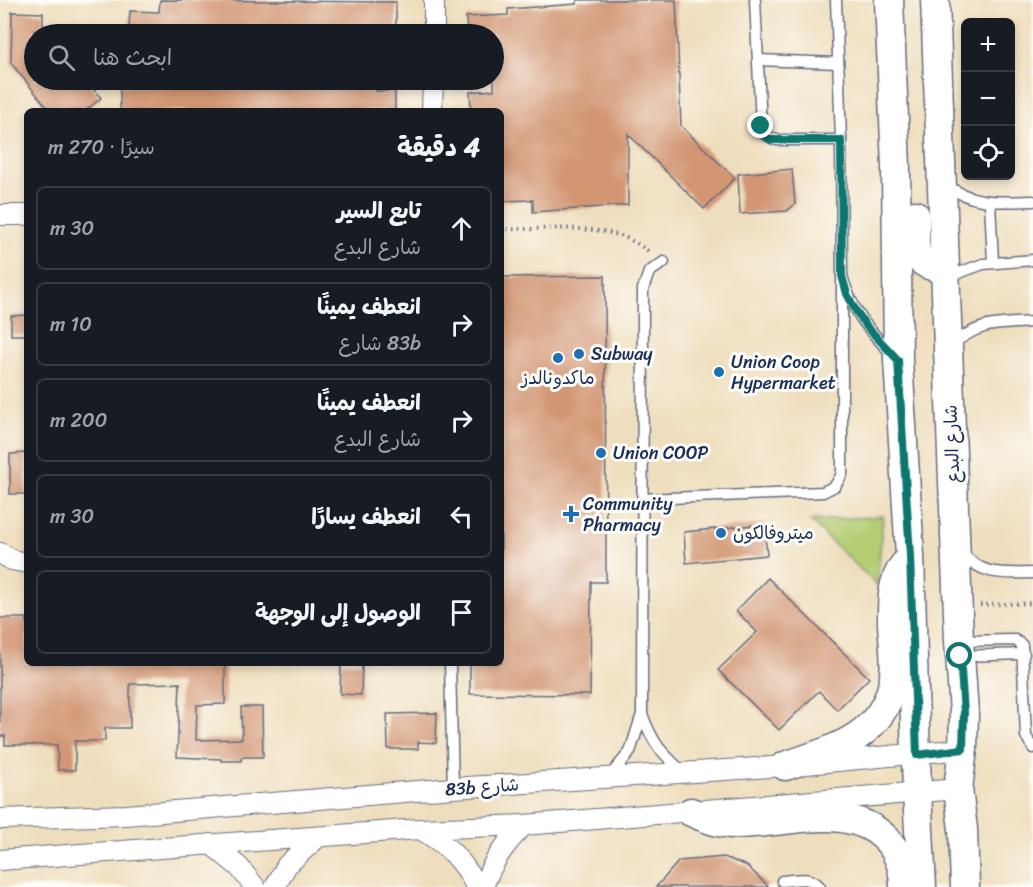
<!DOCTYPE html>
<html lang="ar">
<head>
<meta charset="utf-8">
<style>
	:root { --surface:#171b24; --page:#20242c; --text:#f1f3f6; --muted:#9ea1a6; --line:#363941 }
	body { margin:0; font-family:Sriracha,"Playpen Sans Arabic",sans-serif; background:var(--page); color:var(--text); direction:rtl }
	.controls { position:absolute; right:18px; top:18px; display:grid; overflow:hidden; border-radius:9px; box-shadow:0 3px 9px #0003 }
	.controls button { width:54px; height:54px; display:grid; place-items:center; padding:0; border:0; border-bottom:2px solid var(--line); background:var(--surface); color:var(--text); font:30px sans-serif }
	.stop { position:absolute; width:18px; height:18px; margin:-14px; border:4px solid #0f766e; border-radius:50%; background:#fff }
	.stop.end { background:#0f766e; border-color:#fff; box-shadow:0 2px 6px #0008 }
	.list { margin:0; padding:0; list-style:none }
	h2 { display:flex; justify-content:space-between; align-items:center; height:78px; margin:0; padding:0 24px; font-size:26px }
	h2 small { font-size:20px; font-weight:400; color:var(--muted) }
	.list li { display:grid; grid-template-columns:39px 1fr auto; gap:18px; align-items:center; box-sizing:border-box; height:84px; margin:0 12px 12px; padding:0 12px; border:2px solid var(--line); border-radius:9px }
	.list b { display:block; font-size:22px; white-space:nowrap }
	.list p { margin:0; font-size:20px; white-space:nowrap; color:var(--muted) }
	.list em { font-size:20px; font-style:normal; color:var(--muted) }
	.icon { flex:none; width:33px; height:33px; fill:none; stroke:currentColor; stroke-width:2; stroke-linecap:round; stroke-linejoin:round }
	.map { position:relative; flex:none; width:1033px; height:887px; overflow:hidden; direction:ltr }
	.search { position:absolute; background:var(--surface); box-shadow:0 3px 9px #0003; left:24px; top:24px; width:480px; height:66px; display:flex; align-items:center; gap:15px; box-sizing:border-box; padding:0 21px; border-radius:33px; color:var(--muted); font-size:22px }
	.panel { position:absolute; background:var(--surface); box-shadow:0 3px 9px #0003; left:24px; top:108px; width:480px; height:558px; border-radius:9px; direction:rtl }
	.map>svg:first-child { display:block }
	.green { fill:#b4cd73; stroke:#687e68; stroke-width:1.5 }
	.building { fill:#d29673 }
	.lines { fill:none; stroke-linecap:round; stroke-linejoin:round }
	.service-casing { stroke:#656c7f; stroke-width:13 }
	.minor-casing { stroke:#656c7f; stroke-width:22 }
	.secondary-casing { stroke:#656c7f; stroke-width:31 }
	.path { stroke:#656c7f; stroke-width:4; stroke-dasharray:1.5 4.5; stroke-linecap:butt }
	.service { stroke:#fff; stroke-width:10 }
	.minor { stroke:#fff; stroke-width:20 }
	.secondary { stroke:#fff; stroke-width:28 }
	.route { stroke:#0f766e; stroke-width:8 }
	.poi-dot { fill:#1f6fb2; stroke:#fdfcf7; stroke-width:2 }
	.labels { text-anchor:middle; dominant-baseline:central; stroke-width:6; stroke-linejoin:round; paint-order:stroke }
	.poi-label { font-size:18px; fill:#1b2f5e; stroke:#fdfcf7; text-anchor:start }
	.street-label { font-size:18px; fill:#1b2f5e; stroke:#fdfcf7 }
</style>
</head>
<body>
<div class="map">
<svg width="1033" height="887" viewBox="0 0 1033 887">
	<rect width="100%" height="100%" fill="#fdfcf7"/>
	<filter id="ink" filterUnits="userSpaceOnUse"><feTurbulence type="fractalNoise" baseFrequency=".0167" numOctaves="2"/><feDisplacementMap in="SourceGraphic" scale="12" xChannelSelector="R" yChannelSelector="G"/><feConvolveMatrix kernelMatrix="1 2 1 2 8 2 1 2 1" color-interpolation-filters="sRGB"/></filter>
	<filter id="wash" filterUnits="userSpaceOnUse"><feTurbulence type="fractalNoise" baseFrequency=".008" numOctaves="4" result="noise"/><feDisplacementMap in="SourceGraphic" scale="24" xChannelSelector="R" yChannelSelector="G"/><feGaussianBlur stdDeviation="1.35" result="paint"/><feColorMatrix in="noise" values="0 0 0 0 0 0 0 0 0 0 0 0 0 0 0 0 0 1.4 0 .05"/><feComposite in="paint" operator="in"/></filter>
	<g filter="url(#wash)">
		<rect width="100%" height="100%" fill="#efdebd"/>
		<!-- green -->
		<polygon class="green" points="883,516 877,585 810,521"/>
		<g id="blocks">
			<!-- building -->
			<g class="building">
				<polygon points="160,0 396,2 396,31 291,32 291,26 205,29 129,27 130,11 159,12"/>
				<polygon points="577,0 676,0 681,126 735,178 704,209 628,134 628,205 533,212 533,200 501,201 501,111 471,111 470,92 494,90 494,34 467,34 466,17 508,15 508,9 577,4"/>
				<polygon points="12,12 43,13 43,31 34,31 34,80 86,80 101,98 85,111 50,111 11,63"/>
				<polygon points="221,80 376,81 376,91 395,91 395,110 120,111 120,85 221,85"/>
				<polygon points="792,169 795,204 787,211 740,214 738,174"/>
				<polygon points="605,276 606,582 591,582 590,695 470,694 470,663 501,663 501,277"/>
				<polygon points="27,315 27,335 11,335 11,316"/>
				<polygon points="26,453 26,494 10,494 10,454"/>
				<polygon points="764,524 767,555 686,563 684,532"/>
				<polygon points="768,578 869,678 837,710 819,691 779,730 718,670 757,632 736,611"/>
				<polygon points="0,618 27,618 27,663 225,663 225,704 197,705 196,740 242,739 241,707 262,707 263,757 242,757 241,761 221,761 221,759 177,757 180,683 130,684 130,728 105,728 105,741 75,741 75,770 58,770 57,745 5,745 5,736 0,736"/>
				<polygon points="341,663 362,663 361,695 340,694"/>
				<polygon points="437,713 436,743 418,742 418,749 388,749 387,714"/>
				<polygon points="724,857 747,866 769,887 656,887 679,861"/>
			</g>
		</g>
	</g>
	<g filter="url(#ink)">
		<use href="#blocks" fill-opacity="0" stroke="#656c7f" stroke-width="1.5"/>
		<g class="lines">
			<defs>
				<g id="service">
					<polyline points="755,0 761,126 764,134 776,140 841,140"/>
					<path d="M836,0L841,140L842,276C853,313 867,328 893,355"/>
					<polyline points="758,60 838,63"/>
					<path d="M945,184C972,205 1000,202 1033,201"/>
					<polyline points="990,203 993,262"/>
					<polyline points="948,277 983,264 1033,260"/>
					<path d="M951,345C983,321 995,325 1033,322"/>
					<polyline points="643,499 823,492 835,486 842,474 842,276"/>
					<path d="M962,553C983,577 1004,573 1033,573"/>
					<polyline points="959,641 1015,640 1022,645 1026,736 1033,748"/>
					<polyline points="961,656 1024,654"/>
					<polyline points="450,663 453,788"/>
					<path d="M642,714C653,744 660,751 684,773"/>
					<polyline points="609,777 630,752 642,714 643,289 649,272 664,262"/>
					<path d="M782,881C795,880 811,875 820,887"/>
				</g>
				<g id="minor">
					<polyline points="434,34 434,0"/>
					<polyline points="432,111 433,80"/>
					<polyline points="0,215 27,215"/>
					<polyline points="0,553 12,560 27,563"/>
					<polyline points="0,819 126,815 453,788 785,766 963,749"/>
					<path d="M420,829C446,844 464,860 476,887"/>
					<polyline points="211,844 239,867 255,887"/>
					<polyline points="0,860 420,829 524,825 958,789"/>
					<polyline points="275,887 287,865 318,837"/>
					<path d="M483,887C492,862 505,844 524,825"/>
				</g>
				<g id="secondary">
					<polyline points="889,0 896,167 898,360 910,556 917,792 922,887"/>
					<polyline points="935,0 959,641 964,713 963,749 958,789 963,829 965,887"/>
					<path d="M915,215C916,245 908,266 945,268"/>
					<path d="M785,766C831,750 881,739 893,683C897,664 893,643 892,623C892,602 891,583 904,565"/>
					<path d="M691,812C705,818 719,824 734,824C784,825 850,799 888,841C899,854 904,870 904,887"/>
				</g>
			</defs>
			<!-- service casing -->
			<use href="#service" class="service-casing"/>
			<!-- minor casing -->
			<use href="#minor" class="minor-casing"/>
			<!-- secondary casing -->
			<use href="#secondary" class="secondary-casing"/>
			<!-- path -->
			<g class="path">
				<path d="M501,229C533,230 584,225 614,234C628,237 640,245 651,253"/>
				<polyline points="980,605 1033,603"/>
			</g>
			<!-- service -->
			<use href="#service" class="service"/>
			<!-- minor -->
			<use href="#minor" class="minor"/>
			<!-- secondary -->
			<use href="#secondary" class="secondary"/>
		</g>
	</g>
	<g class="lines" filter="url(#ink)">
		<!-- route -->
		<polyline class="route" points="761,126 764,135 771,140 841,140 842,276 847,294 856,311 867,327 898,360 910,556 917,755 963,749 964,713 960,656"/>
	</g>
	<!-- markers -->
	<g class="poi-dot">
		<circle cx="579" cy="354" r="6"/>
		<circle cx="558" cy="358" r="6"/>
		<circle cx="719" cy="372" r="6"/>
		<circle cx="601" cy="453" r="6"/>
		<path d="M568 505h6v6h6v6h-6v6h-6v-6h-6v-6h6z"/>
		<circle cx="721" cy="533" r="6"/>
	</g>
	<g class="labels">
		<!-- poi labels -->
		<g class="poi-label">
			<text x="591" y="354">Subway</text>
			<text x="731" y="362">Union Coop<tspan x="731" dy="21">Hypermarket</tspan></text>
			<text x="558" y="378" text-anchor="middle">ماكدونالدز</text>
			<text x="613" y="453">Union COOP</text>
			<text x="583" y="504">Community<tspan x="583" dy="21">Pharmacy</tspan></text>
			<text x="733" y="533">ميتروفالكون</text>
		</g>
		<!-- street labels -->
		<g class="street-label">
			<text transform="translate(952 444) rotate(-92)">شارع البدع</text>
			<text transform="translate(482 787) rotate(-4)">83b شارع</text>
		</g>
	</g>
</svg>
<div class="controls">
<button>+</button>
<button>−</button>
<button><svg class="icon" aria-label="locate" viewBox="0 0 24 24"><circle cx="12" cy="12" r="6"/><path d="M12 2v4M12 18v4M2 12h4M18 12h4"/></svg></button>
</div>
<div class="stop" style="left:960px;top:656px"></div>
<div class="stop end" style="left:761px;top:126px"></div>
<div class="search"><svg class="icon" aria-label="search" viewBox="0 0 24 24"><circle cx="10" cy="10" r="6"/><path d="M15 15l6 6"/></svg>ابحث هنا</div>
<section class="panel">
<h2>4 دقيقة<small>سيرًا · 270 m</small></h2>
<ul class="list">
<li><svg class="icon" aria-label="ahead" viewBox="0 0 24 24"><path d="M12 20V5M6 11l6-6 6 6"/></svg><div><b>تابع السير</b><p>شارع البدع</p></div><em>30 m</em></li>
<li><svg class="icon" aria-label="right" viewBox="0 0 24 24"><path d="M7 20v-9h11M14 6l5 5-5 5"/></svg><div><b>انعطف يمينًا</b><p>83b شارع</p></div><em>10 m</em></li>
<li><svg class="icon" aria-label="right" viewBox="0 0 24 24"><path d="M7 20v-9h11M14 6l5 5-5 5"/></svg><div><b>انعطف يمينًا</b><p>شارع البدع</p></div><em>200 m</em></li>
<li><svg class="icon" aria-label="left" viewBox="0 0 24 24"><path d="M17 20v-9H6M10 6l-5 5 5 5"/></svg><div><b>انعطف يسارًا</b></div><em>30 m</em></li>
<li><svg class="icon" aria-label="arrive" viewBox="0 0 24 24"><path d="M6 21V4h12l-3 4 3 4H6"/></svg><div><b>الوصول إلى الوجهة</b></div></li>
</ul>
</section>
</div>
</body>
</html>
